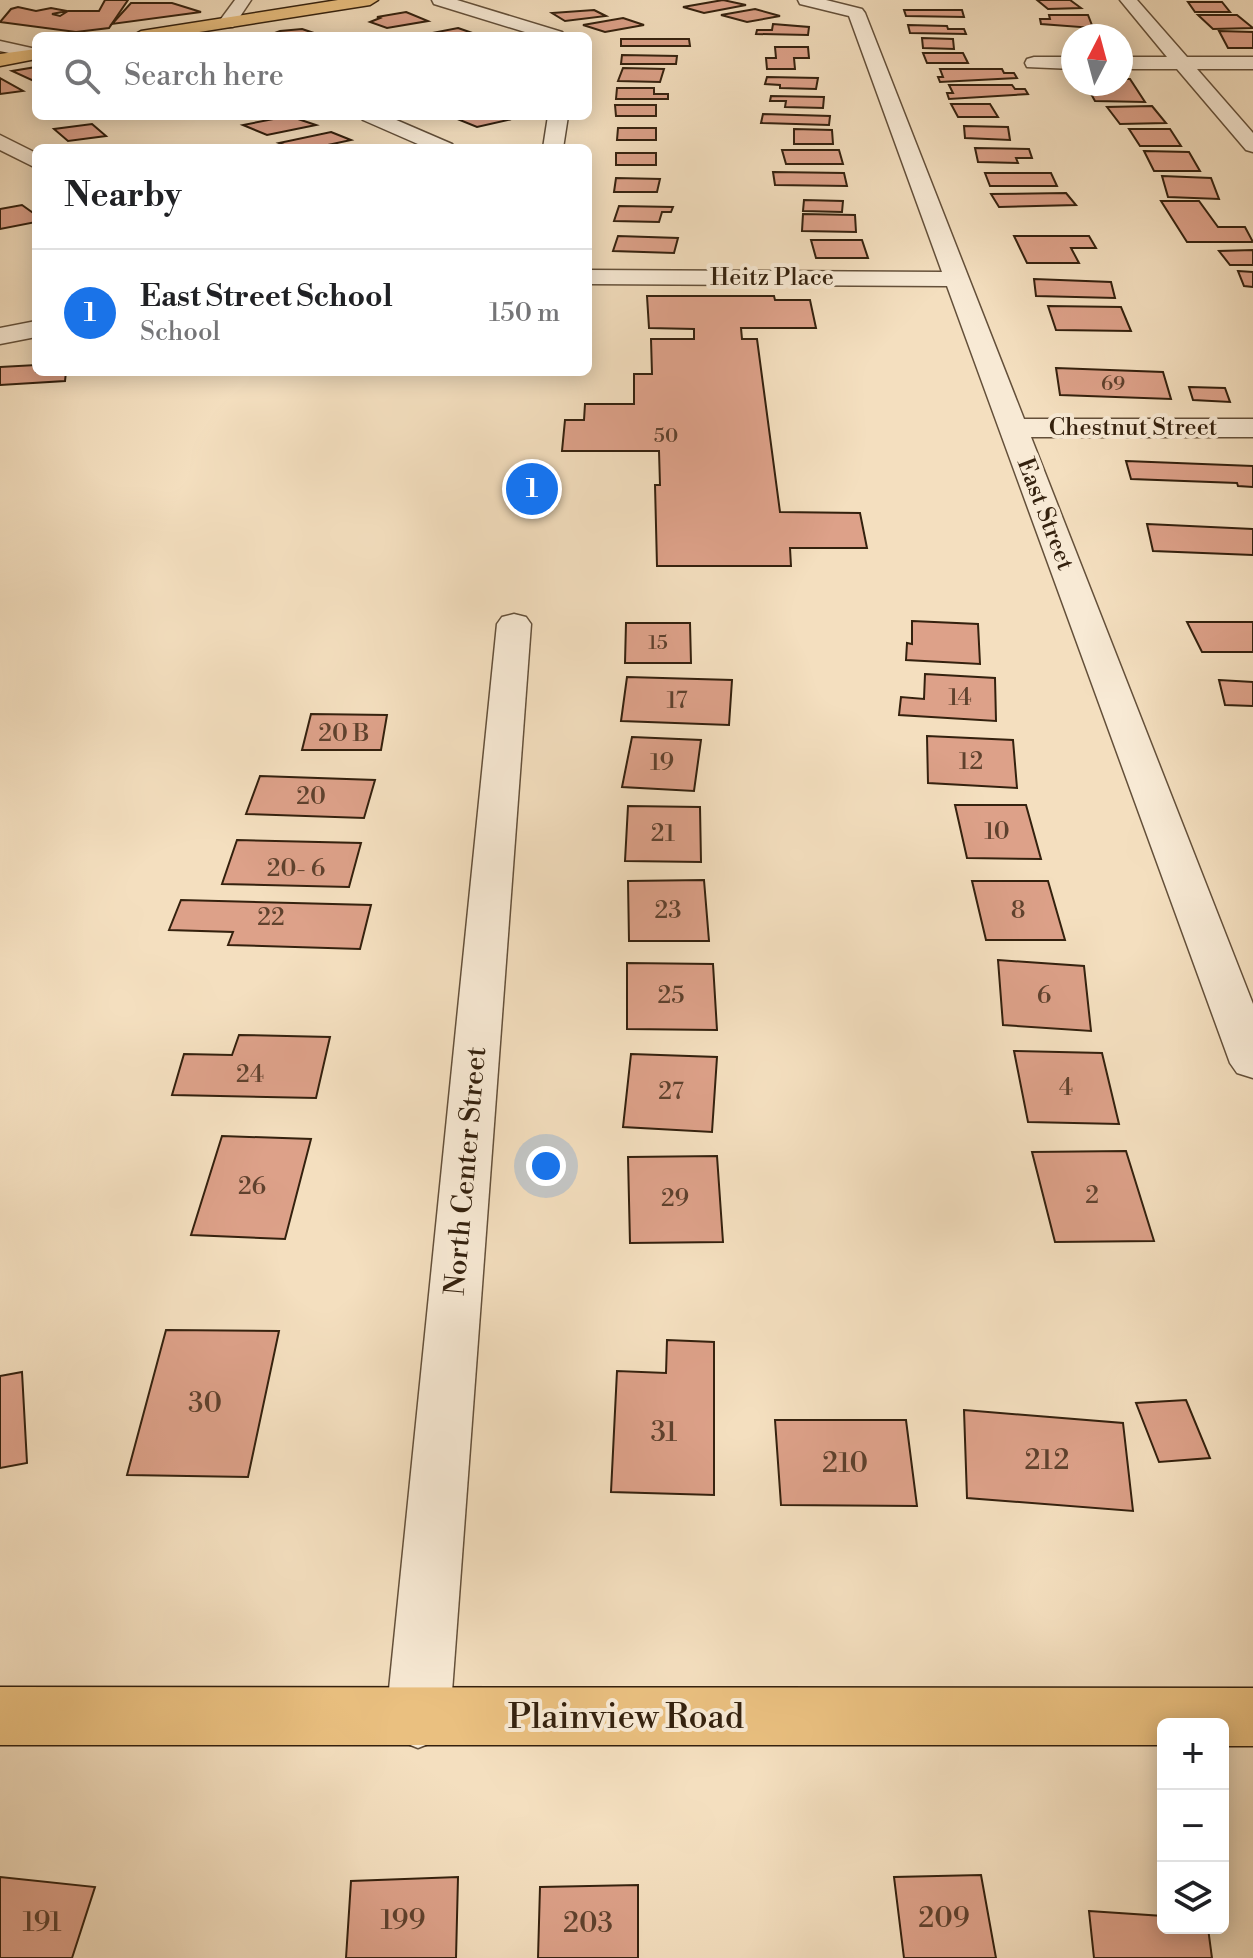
<!DOCTYPE html>
<html lang="en">
<head>
<meta charset="utf-8">
<style>
	:root { --surface:#fff; --page:#f2f2f2; --text:#202124; --muted:#757577; --line:#e0e0e0; --accent:#1a73e8 }
	body { margin:0; font-family:"Libre Bodoni",serif; background:var(--page); color:var(--text) }
	.controls { position:absolute; right:24px; bottom:24px; display:grid; overflow:hidden; border-radius:12px; box-shadow:0 4px 20px #0003 }
	.controls button { width:72px; height:72px; display:grid; place-items:center; padding:0; border:0; border-bottom:2px solid var(--line); background:var(--surface); color:var(--text); font:40px sans-serif }
	.compass { position:absolute; left:1061px; top:24px; width:72px; height:72px; border-radius:50%; background:var(--surface); box-shadow:0 4px 20px #0003; rotate:6deg }
	.you { position:absolute; left:546px; top:1166px; width:28px; height:28px; margin:-20px; border:6px solid #fff; border-radius:50%; background:#1a73e8; box-shadow:0 0 0 12px #1a73e833 }
	.badge { display:grid; place-items:center; width:52px; height:52px; border-radius:50%; background:var(--accent); color:#fff; font-size:26px; font-weight:700 }
	.pin { position:absolute; translate:-50% -50%; border:4px solid #fff; box-shadow:0 2px 8px #0006 }
	.list { margin:0; padding:0; list-style:none }
	h2 { display:flex; justify-content:space-between; align-items:center; height:104px; margin:0; padding:0 32px; font-size:34px }
	h2 small { font-size:26px; font-weight:400; color:var(--muted) }
	.list li { display:grid; grid-template-columns:52px 1fr auto; gap:24px; align-items:center; box-sizing:border-box; height:128px; padding:0 32px; border-top:2px solid var(--line) }
	.list b { display:block; font-size:30px; white-space:nowrap }
	.list p { margin:0; font-size:26px; white-space:nowrap; color:var(--muted) }
	.list em { font-size:26px; font-style:normal; color:var(--muted) }
	.icon { flex:none; width:44px; height:44px; fill:none; stroke:currentColor; stroke-width:2; stroke-linecap:round; stroke-linejoin:round }
	.map { position:relative; flex:none; width:1253px; height:1958px; overflow:hidden }
	.search { position:absolute; background:var(--surface); box-shadow:0 4px 20px #0003; left:32px; top:32px; width:560px; height:88px; display:flex; align-items:center; gap:20px; box-sizing:border-box; padding:0 28px; border-radius:12px; color:var(--muted); font-size:30px }
	.panel { position:absolute; background:var(--surface); box-shadow:0 4px 20px #0003; left:32px; top:144px; width:560px; height:232px; border-radius:12px }
	.map>svg:first-child { display:block }
	.building { fill:#dda189; stroke:#34210e; stroke-width:2 }
	.lines { fill:none; stroke-linecap:round; stroke-linejoin:round }
	.minor-casing { stroke:#64503a; stroke-width:3 }
	.major-casing { stroke:#34210e; stroke-width:3 }
	.minor { fill:#f8ead5; fill-rule:evenodd }
	.major { fill:#eac080; fill-rule:evenodd }
	.labels { text-anchor:middle; dominant-baseline:central; stroke-width:8; stroke-linejoin:round; paint-order:stroke }
	.far-number-label { font-size:20px; fill:#5e412d }
	.far-street-label { font-size:24px; fill:#34210e; stroke:#f8ead5 }
	.number-label { font-size:24px; fill:#5e412d }
	.street-label { font-size:28px; fill:#34210e; stroke:#f8ead5 }
	.near-number-label { font-size:28px; fill:#5e412d }
	.near-street-label { font-size:34px; fill:#34210e; stroke:#f8ead5 }
</style>
</head>
<body>
<div class="map">
<svg width="1253" height="1958" viewBox="0 0 1253 1958">
	<rect width="100%" height="100%" fill="#f4dfbf"/>
	<filter id="stains"><feTurbulence type="fractalNoise" baseFrequency=".0025" numOctaves="4"/><feColorMatrix values="0 0 0 0 .2 0 0 0 0 .09 0 0 0 0 .02 0 0 0 .5 -.17"/></filter>
	<radialGradient id="worn" r=".72"><stop offset=".6" stop-color="#630" stop-opacity="0"/><stop offset="1" stop-color="#630" stop-opacity=".3"/></radialGradient>
	<!-- building -->
	<g class="building">
		<polygon points="105,0 128,0 109,28 76,32 0,22 11,9 18,7 36,11 51,8 67,11 52,14 60,16 68,11 99,11"/>
		<polygon points="723,0 746,5 704,13 683,7"/>
		<polygon points="1037,0 1070,0 1081,8 1048,9"/>
		<polygon points="1188,2 1222,2 1230,12 1195,12"/>
		<polygon points="131,3 172,3 201,12 112,24"/>
		<polygon points="755,9 780,16 747,22 721,15"/>
		<polygon points="594,10 606,16 565,21 552,13"/>
		<polygon points="904,10 962,10 964,17 906,16"/>
		<polygon points="406,12 428,21 387,28 370,22 380,18 377,17"/>
		<polygon points="1049,15 1088,15 1093,28 1041,24 1040,19 1050,19"/>
		<polygon points="1198,15 1237,15 1253,28 1213,29"/>
		<polygon points="623,18 644,25 605,32 583,25"/>
		<polygon points="773,24 809,27 808,35 756,34 757,30 772,30"/>
		<polygon points="908,25 947,26 948,29 964,29 966,34 910,33"/>
		<polygon points="458,28 481,36 440,36 432,33"/>
		<polygon points="302,29 317,34 267,36 280,31"/>
		<polygon points="1219,31 1253,32 1253,48 1228,48"/>
		<polygon points="922,38 953,39 954,49 923,48"/>
		<polygon points="621,39 689,39 690,46 621,46"/>
		<polygon points="775,47 808,47 809,58 794,58 795,69 767,69 766,58 776,58"/>
		<polygon points="923,53 963,53 968,63 927,63"/>
		<polygon points="622,55 677,56 676,64 621,64"/>
		<polygon points="36,67 36,82 12,71"/>
		<polygon points="623,68 664,69 660,82 618,81"/>
		<polygon points="940,69 1002,69 1004,73 1014,73 1017,78 940,82 938,77 943,77"/>
		<polygon points="767,77 818,78 816,89 780,88 780,85 765,84"/>
		<polygon points="0,78 23,91 0,94"/>
		<polygon points="1121,79 1130,79 1145,102 1095,101 1086,85 1121,84"/>
		<polygon points="949,85 1012,85 1015,89 1025,89 1028,94 949,99 947,93 953,93"/>
		<polygon points="617,88 654,88 654,94 668,94 668,99 616,99"/>
		<polygon points="771,96 824,97 823,108 785,107 786,101 770,101"/>
		<polygon points="951,104 990,104 998,117 958,117"/>
		<polygon points="615,105 656,105 656,116 616,116"/>
		<polygon points="1152,106 1166,123 1120,124 1107,107"/>
		<polygon points="763,114 830,116 829,125 761,123"/>
		<polygon points="289,116 316,125 267,135 243,125"/>
		<polygon points="450,116 497,116 508,120 477,127"/>
		<polygon points="92,124 106,136 68,141 54,129"/>
		<polygon points="964,126 1008,127 1010,140 965,138"/>
		<polygon points="618,128 656,128 656,140 617,140"/>
		<polygon points="794,129 832,130 833,144 794,144"/>
		<polygon points="1129,129 1170,129 1181,146 1140,146"/>
		<polygon points="331,132 351,140 314,148 292,148 279,143"/>
		<polygon points="975,148 1029,149 1032,158 1016,158 1018,163 978,162"/>
		<polygon points="782,150 839,150 843,164 786,164"/>
		<polygon points="1144,151 1189,152 1200,171 1154,171"/>
		<rect x="616" y="153" width="40" height="12"/>
		<polygon points="773,172 844,173 847,186 775,185"/>
		<polygon points="985,173 1051,173 1057,186 990,186"/>
		<polygon points="1162,176 1211,178 1219,199 1168,197"/>
		<polygon points="616,178 660,179 657,192 614,192"/>
		<polygon points="1066,193 1076,205 999,207 991,194"/>
		<polygon points="804,200 843,201 842,212 803,211"/>
		<polygon points="1161,201 1199,201 1218,227 1245,227 1253,242 1187,242"/>
		<polygon points="22,205 36,215 36,222 0,229 0,209"/>
		<polygon points="619,206 673,207 671,212 662,212 659,222 614,221"/>
		<polygon points="803,214 855,215 856,232 802,231"/>
		<polygon points="618,236 678,238 674,253 613,251"/>
		<polygon points="1014,236 1089,236 1096,248 1071,248 1079,263 1027,263"/>
		<polygon points="811,240 862,240 868,258 816,258"/>
		<polygon points="1253,250 1253,265 1230,265 1219,251"/>
		<polygon points="1238,271 1253,272 1253,287 1244,286"/>
		<polygon points="1034,279 1111,282 1115,298 1036,296"/>
		<polygon points="647,296 774,296 775,300 810,300 816,328 741,328 742,339 757,339 780,512 860,513 867,548 790,548 791,566 657,566 655,485 660,485 659,451 562,451 565,420 584,420 585,404 634,404 634,374 652,374 651,339 694,339 694,329 649,328"/>
		<polygon points="1048,306 1121,307 1131,331 1056,330"/>
		<polygon points="36,365 36,372 66,372 65,381 0,385 0,367"/>
		<polygon points="1056,368 1163,372 1171,399 1060,395"/>
		<polygon points="1189,387 1225,388 1230,402 1193,400"/>
		<polygon points="1126,461 1253,466 1253,487 1238,486 1237,483 1131,479"/>
		<polygon points="1147,524 1253,529 1253,555 1153,551"/>
		<polygon points="912,621 978,624 980,664 906,660 907,643 912,644"/>
		<polygon points="1187,622 1253,622 1253,652 1202,652"/>
		<polygon points="626,623 690,623 691,663 625,663"/>
		<polygon points="925,674 995,678 996,721 899,715 901,697 924,699"/>
		<polygon points="627,677 732,680 729,725 621,721"/>
		<polygon points="1219,680 1253,682 1253,706 1225,705"/>
		<polygon points="311,714 387,715 381,750 302,750"/>
		<polygon points="927,736 1013,740 1017,788 928,783"/>
		<polygon points="632,737 701,740 694,791 622,787"/>
		<polygon points="260,776 375,780 364,818 246,814"/>
		<polygon points="955,805 1026,805 1041,859 967,858"/>
		<polygon points="628,806 700,807 701,862 625,861"/>
		<polygon points="237,840 361,843 349,887 222,884"/>
		<polygon points="704,880 709,941 629,941 628,881"/>
		<polygon points="972,881 1048,881 1065,940 986,940"/>
		<polygon points="181,900 371,905 360,949 228,945 233,932 169,930"/>
		<polygon points="998,960 1084,966 1091,1031 1003,1025"/>
		<polygon points="627,963 713,964 717,1030 627,1029"/>
		<polygon points="239,1035 330,1037 316,1098 172,1095 184,1054 232,1055"/>
		<polygon points="1014,1051 1102,1053 1119,1124 1028,1122"/>
		<polygon points="631,1054 717,1057 712,1132 623,1127"/>
		<polygon points="222,1136 311,1139 285,1239 191,1235"/>
		<polygon points="1126,1151 1154,1241 1055,1242 1032,1152"/>
		<polygon points="717,1156 723,1242 630,1243 628,1157"/>
		<polygon points="166,1330 279,1331 248,1477 127,1475"/>
		<polygon points="667,1340 714,1342 714,1495 611,1492 617,1371 666,1373"/>
		<polygon points="22,1372 27,1463 0,1468 0,1376"/>
		<polygon points="1186,1400 1210,1458 1159,1462 1136,1403"/>
		<polygon points="964,1410 1123,1423 1133,1511 967,1498"/>
		<polygon points="775,1420 906,1420 917,1506 781,1505"/>
		<polygon points="981,1875 996,1958 904,1958 894,1877"/>
		<polygon points="0,1877 95,1887 72,1958 0,1958"/>
		<polygon points="458,1877 456,1958 346,1958 351,1881"/>
		<polygon points="638,1885 638,1958 538,1958 540,1887"/>
		<polygon points="1089,1911 1163,1916 1163,1928 1208,1928 1212,1958 1094,1958"/>
	</g>
	<g class="lines">
		<defs>
			<g id="minor">
				<polygon points="235,0 251,0 233,27 221,27 218,23"/>
				<polygon points="432,0 457,0 562,32 565,36 538,36 434,4"/>
				<polygon points="798,0 826,0 862,9 865,13 1024,419 1253,419 1253,437 1031,437 1253,1004 1253,1078 1237,1073 1230,1063 947,286 588,284 588,270 942,272 849,16 800,4"/>
				<polygon points="1120,0 1137,0 1187,57 1253,57 1253,69 1197,69 1253,133 1253,152 1246,150 1177,69 1121,69 1121,57 1167,57"/>
				<polygon points="0,41 36,49 36,59 0,51"/>
				<polygon points="1034,57 1073,57 1073,69 1027,67 1025,63 1027,59"/>
				<polygon points="360,116 387,116 452,144 455,148 427,148 363,120"/>
				<polygon points="548,116 568,116 563,148 543,148"/>
				<polygon points="0,135 36,153 36,168 0,150"/>
				<polygon points="36,321 36,337 0,344 0,328"/>
				<polygon points="514,614 526,617 531,624 450,1719 441,1739 418,1748 395,1739 386,1719 497,624 502,617"/>
			</g>
			<g id="major">
				<polygon points="338,0 378,0 370,5 174,36 132,36 141,31"/>
				<polygon points="36,49 36,59 0,66 0,54"/>
				<polygon points="0,1687 1253,1688 1253,1746 1223,1746 1223,1724 1163,1724 1163,1745 0,1745"/>
			</g>
		</defs>
		<!-- minor casing -->
		<use href="#minor" class="minor-casing"/>
		<!-- major casing -->
		<use href="#major" class="major-casing"/>
		<!-- minor -->
		<use href="#minor" class="minor"/>
		<!-- major -->
		<use href="#major" class="major"/>
	</g>
	<g class="labels">
		<!-- far-number labels -->
		<g class="far-number-label">
			<text x="1113" y="384">69</text>
			<text x="666" y="436">50</text>
			<text x="658" y="643">15</text>
		</g>
		<!-- far-street labels -->
		<g class="far-street-label">
			<text x="772" y="278">Heitz Place</text>
			<text x="1133" y="428">Chestnut Street</text>
			<text transform="translate(1045 514) rotate(69)">East Street</text>
		</g>
		<!-- number labels -->
		<g class="number-label">
			<text x="960" y="698">14</text>
			<text x="677" y="701">17</text>
			<text x="344" y="734">20 B</text>
			<text x="971" y="762">12</text>
			<text x="662" y="763">19</text>
			<text x="311" y="797">20</text>
			<text x="997" y="832">10</text>
			<text x="663" y="834">21</text>
			<text x="296" y="869">20- 6</text>
			<text x="668" y="911">23</text>
			<text x="1018" y="911">8</text>
			<text x="271" y="918">22</text>
			<text x="671" y="996">25</text>
			<text x="1044" y="996">6</text>
			<text x="250" y="1075">24</text>
			<text x="1066" y="1088">4</text>
			<text x="671" y="1092">27</text>
			<text x="252" y="1187">26</text>
			<text x="1092" y="1196">2</text>
			<text x="675" y="1199">29</text>
		</g>
		<!-- street labels -->
		<g class="street-label">
			<text transform="translate(466 1171) rotate(-85)">North Center Street</text>
		</g>
		<!-- near-number labels -->
		<g class="near-number-label">
			<text x="205" y="1403">30</text>
			<text x="664" y="1432">31</text>
			<text x="1047" y="1460">212</text>
			<text x="845" y="1463">210</text>
			<text x="944" y="1918">209</text>
			<text x="403" y="1920">199</text>
			<text x="42" y="1922">191</text>
			<text x="588" y="1923">203</text>
		</g>
		<!-- near-street labels -->
		<g class="near-street-label">
			<text x="626" y="1718">Plainview Road</text>
		</g>
	</g>
	<rect width="100%" height="100%" filter="url(#stains)"/>
	<rect width="100%" height="100%" fill="url(#worn)"/>
</svg>
<div class="controls">
<button>+</button>
<button>−</button>
<button><svg class="icon" aria-label="layers" viewBox="0 0 24 24"><path d="M12 4l9 5-9 5-9-5zM3 14l9 5 9-5"/></svg></button>
</div>
<svg class="compass" viewBox="-18 -18 36 36"><path d="M0-13l5 13h-10z" fill="#e53935"/><path d="M0 13l5-13h-10z" fill="#757577"/></svg>
<div class="you"></div>
<div class="pin badge" style="left:532px;top:489px">1</div>
<div class="search"><svg class="icon" aria-label="search" viewBox="0 0 24 24"><circle cx="10" cy="10" r="6"/><path d="M15 15l6 6"/></svg>Search here</div>
<section class="panel">
<h2>Nearby<small></small></h2>
<ul class="list">
<li><span class="badge">1</span><div><b>East Street School</b><p>School</p></div><em>150 m</em></li>
</ul>
</section>
</div>
</body>
</html>
